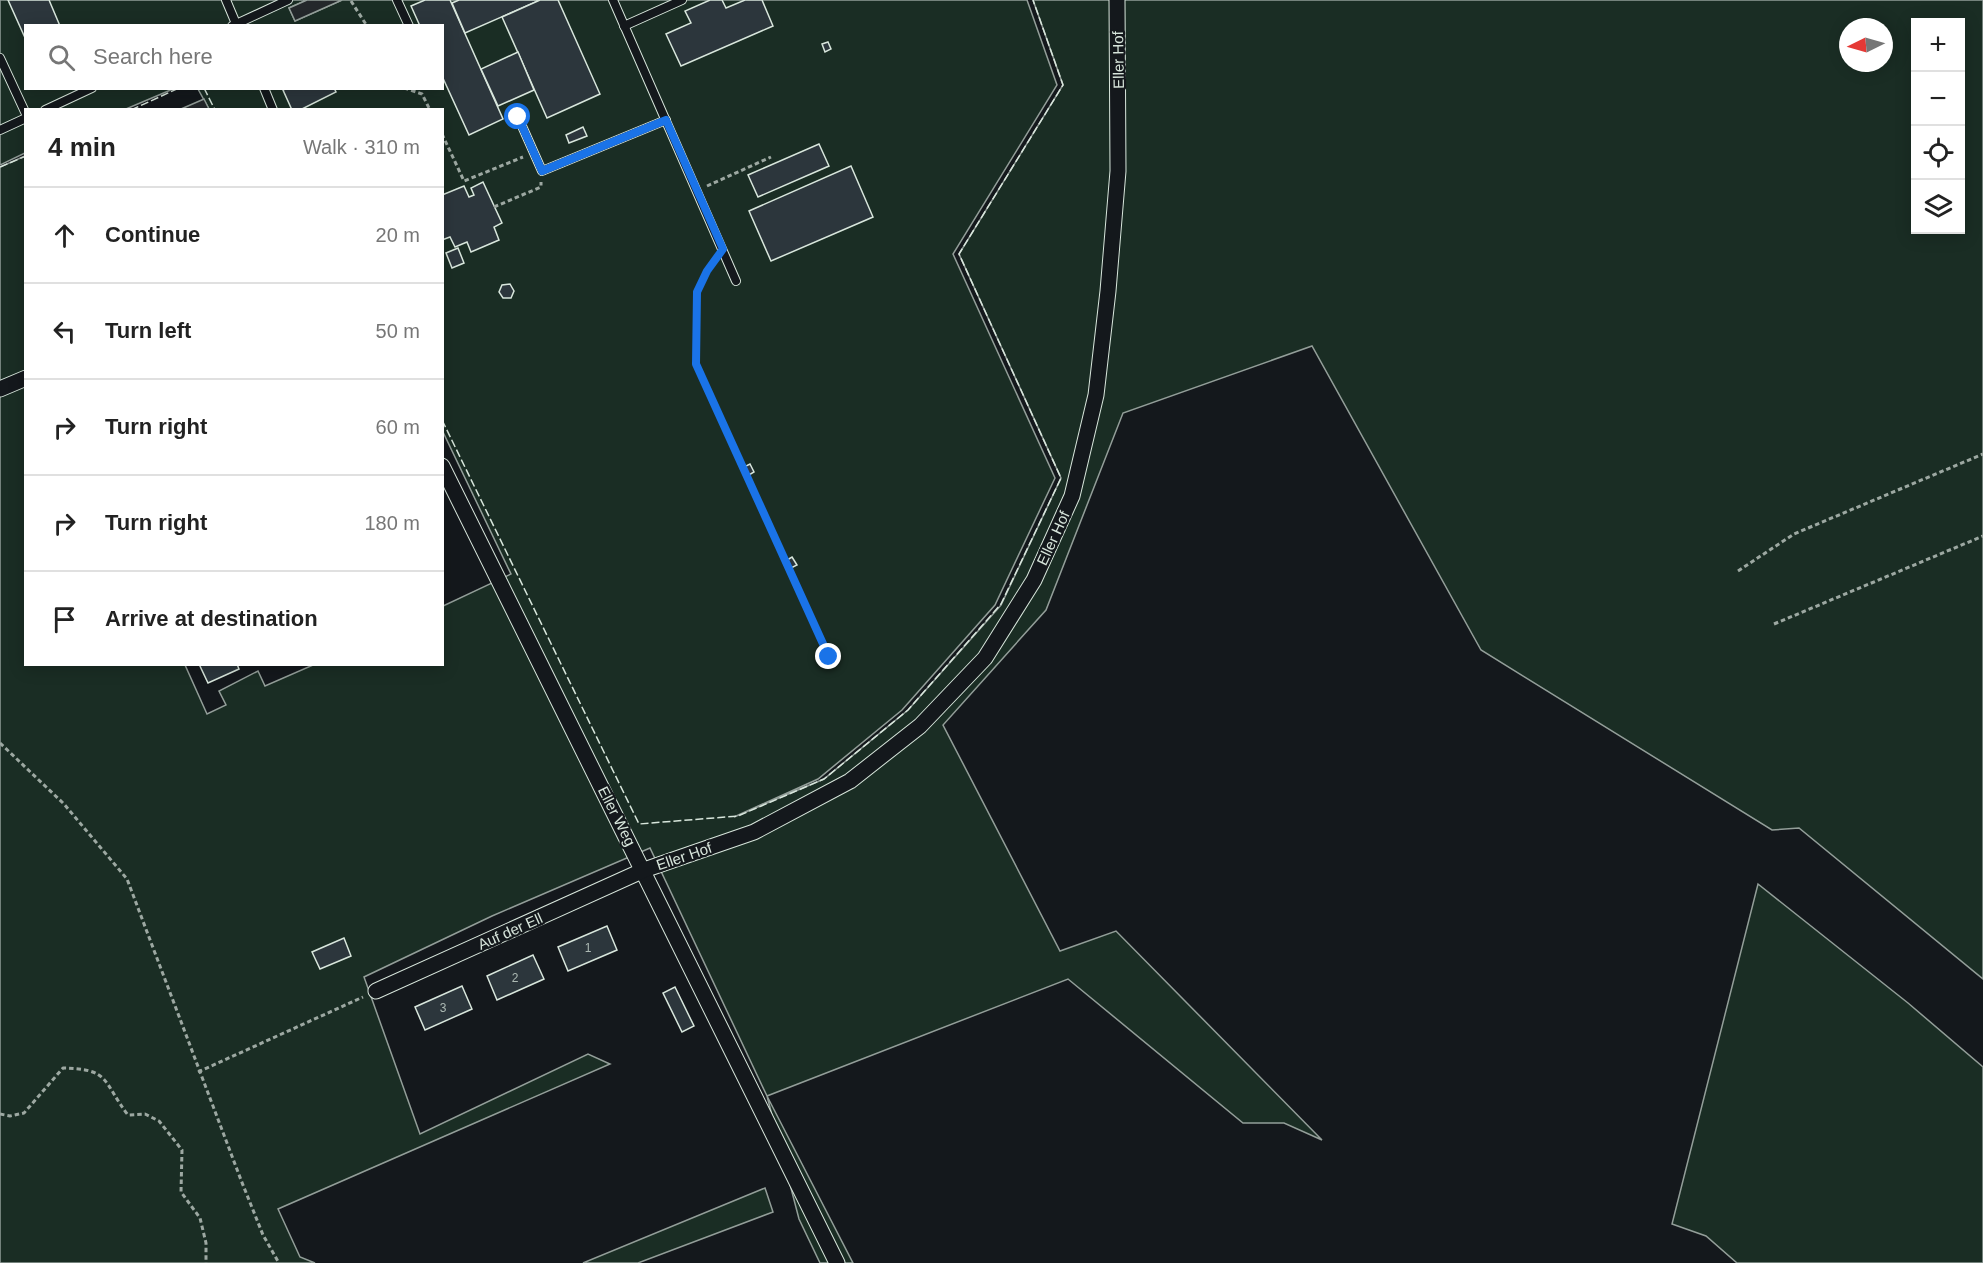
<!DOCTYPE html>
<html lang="en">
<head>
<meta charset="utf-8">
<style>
	:root { --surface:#fff; --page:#f6f6f6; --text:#222; --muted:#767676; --line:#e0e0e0 }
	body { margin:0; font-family:Arial,sans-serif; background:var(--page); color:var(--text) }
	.controls { position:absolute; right:18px; top:18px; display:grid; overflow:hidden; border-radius:0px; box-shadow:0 3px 15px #0003 }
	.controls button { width:54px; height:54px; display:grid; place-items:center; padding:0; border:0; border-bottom:2px solid var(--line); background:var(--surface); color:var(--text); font:30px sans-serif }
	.compass { position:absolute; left:1839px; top:18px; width:54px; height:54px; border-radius:50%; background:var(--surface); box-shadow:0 3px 15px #0003; rotate:265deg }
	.stop { position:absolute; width:18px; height:18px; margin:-14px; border:4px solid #1a73e8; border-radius:50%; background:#fff }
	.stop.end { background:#1a73e8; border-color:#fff; box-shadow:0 2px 6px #0008 }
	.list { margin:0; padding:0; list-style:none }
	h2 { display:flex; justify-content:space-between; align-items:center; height:78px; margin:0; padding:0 24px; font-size:26px }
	h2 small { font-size:20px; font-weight:400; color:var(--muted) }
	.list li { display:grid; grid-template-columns:39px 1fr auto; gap:18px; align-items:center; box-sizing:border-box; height:96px; padding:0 24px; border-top:2px solid var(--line) }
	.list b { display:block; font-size:22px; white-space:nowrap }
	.list em { font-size:20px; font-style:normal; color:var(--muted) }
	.icon { flex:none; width:33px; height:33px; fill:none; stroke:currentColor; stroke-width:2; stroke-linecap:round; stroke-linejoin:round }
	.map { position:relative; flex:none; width:1983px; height:1263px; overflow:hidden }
	.search { position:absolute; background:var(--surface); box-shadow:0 3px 15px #0003; left:24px; top:24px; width:420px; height:66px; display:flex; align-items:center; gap:15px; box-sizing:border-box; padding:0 21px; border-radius:0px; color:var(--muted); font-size:22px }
	.panel { position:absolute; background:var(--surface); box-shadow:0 3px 15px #0003; left:24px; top:108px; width:420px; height:558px; border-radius:0px }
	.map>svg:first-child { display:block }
	.green { fill:#1a2d24; stroke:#939e99; stroke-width:1.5; fill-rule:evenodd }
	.parking { fill:#24282b; stroke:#939e99; stroke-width:1.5 }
	.building { fill:#2c363c; stroke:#d8e6dc; stroke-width:1.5 }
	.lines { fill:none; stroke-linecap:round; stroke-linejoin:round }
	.service-casing { stroke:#d8e6dc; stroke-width:10 }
	.minor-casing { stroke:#d8e6dc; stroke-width:17 }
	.path { stroke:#9da8a2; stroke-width:3; stroke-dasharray:4.5 3; stroke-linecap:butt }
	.service { stroke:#14181c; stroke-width:8 }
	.minor { stroke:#14181c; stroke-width:15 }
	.fence { stroke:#d8e6dc; stroke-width:1.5; stroke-dasharray:8 3; stroke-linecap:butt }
	.route { stroke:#1a73e8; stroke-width:8 }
	.labels { text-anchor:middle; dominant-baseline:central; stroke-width:4.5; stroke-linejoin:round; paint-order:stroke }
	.number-label { font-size:12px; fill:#adbab4 }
	.street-label { font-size:15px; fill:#d8e6dc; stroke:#14181c }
</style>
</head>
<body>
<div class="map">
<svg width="1983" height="1263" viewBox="0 0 1983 1263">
	<rect width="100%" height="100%" fill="#14181c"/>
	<!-- green -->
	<g class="green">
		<path d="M0,0H307L289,8L295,21L342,0H1027L1057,85L953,254L1055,478L995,605L902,710L818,779L734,817L824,779L908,710L1001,605L1061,478L959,254L1063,85L1033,0H1983V979L1799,828L1772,830L1481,650L1312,346L1123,413L1046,610L943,725L1060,951L1116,931L1322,1140L1284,1123H1243L1068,979L767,1096L853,1263H820L799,1219L767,1096L650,848L492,916L364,977L420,1134L588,1054L610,1064L278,1209L300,1257L315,1263H0V167L25,156L26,664L185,665L207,714L226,705L219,691L258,671L265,686L313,665L442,664L443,606L511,574L443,432L442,110L209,109L198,89L442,88V26H26V88L173,89L126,109L26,110L25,153L0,165ZM1916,22H1960V230H1916ZM1848,27H1884V63H1848Z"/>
		<polygon points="1758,884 1908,1003 1983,1067 1983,1263 1737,1263 1706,1236 1672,1224"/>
		<polygon points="765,1188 773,1212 638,1263 583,1263"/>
	</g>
	<!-- parking -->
	<g class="parking">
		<polygon points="307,0 342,0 295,21 289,8"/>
		<polygon points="204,99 209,109 181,109"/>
	</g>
	<!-- building -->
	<g class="building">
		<polygon points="8,0 49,0 60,26 26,26 26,40"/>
		<polygon points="425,0 450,0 503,119 469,135 442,76 442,26 420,26 411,6"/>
		<polygon points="459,0 538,0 538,1 465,33 452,3"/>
		<polygon points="558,0 600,94 547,118 502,17 540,0"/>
		<polygon points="710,0 722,0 726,8 745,0 762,0 773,26 681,66 666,34 691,23 685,11"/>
		<polygon points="828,42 831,49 825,52 822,44"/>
		<polygon points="518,52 534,90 498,106 481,69"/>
		<polygon points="287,88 334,88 336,92 300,110 292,110 283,90"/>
		<polygon points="583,127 587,136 569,143 566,135"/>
		<polygon points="819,144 829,166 758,197 748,175"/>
		<polygon points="851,166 873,217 771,261 749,211"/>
		<polygon points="483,182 502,223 494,227 499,240 471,252 467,242 455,247 450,237 442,240 442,195 464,186 469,197 474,195 471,188"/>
		<polygon points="458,248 464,263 452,268 446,253"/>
		<polygon points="510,284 514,291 511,298 503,298 499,292 502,285"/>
		<polygon points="750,464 754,472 749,475 744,467"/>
		<polygon points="792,557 797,565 791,568 787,560"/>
		<polygon points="199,664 237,664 239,669 208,683"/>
		<polygon points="607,926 617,950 568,971 558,947"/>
		<polygon points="344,938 351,956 320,969 312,952"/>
		<polygon points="533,955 544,979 497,1000 487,976"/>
		<polygon points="462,986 472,1009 425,1030 415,1007"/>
		<polygon points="675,987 694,1026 682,1032 663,993"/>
	</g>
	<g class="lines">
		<defs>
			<g id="service">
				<polyline points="226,0 237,26"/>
				<polyline points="397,0 409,26"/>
				<polyline points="613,0 736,281"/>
				<polyline points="232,26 288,0"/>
				<polyline points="624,26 682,0"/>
				<polyline points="0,58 26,114"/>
				<polyline points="264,88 273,110"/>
				<polyline points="45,110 92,88"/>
				<polyline points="518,117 542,171 666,120"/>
				<polyline points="0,130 26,118"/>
			</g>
			<g id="minor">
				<polyline points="0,389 26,378"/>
				<polyline points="442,466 837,1263"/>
				<polyline points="376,991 644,870 754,832 850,781 920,726 985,658 1034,580 1072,496 1096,395 1108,291 1118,171 1117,0"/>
			</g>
		</defs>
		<!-- service casing -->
		<use href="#service" class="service-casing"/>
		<!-- minor casing -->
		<use href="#minor" class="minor-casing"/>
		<!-- path -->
		<g class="path">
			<polyline points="351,1 367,26"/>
			<polyline points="404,88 422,94 430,110"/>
			<polyline points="442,134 464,181 523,157"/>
			<polyline points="707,186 771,157"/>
			<polyline points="494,207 541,187 541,182"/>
			<polyline points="714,260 697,292 696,364 829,657"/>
			<polyline points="1738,571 1794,534 1983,454"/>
			<polyline points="1774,624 1983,536"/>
			<polyline points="0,743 64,804 127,879 241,1180 263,1235 279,1263"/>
			<polyline points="198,1072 363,997"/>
			<path d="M0,1114L10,1116L24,1113L63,1068C111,1069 102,1081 128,1115L145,1114L159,1121L182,1150L181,1192L200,1218L206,1243V1263"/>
		</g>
		<!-- service -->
		<use href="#service" class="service"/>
		<!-- minor -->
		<use href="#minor" class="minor"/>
		<!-- fence -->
		<g class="fence">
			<polyline points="204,88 215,110"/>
			<polyline points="131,110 179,88"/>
			<polyline points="0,167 26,156"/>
			<polyline points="442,420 639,824 738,816 824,779 908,710 1001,604 1061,478 959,254 1063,85 1033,0"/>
		</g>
	</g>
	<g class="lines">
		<!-- route -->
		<polyline class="route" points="518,117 542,171 666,120 723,249 707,271 697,292 696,364 829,657"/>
	</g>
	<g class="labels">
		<!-- number labels -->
		<g class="number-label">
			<text x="588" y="948">1</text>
			<text x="515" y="978">2</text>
			<text x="443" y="1008">3</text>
		</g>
		<!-- street labels -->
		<g class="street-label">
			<text transform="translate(1118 60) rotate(-91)">Eller Hof</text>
			<text transform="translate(1053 538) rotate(-65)">Eller Hof</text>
			<text transform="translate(617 816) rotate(63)">Eller Weg</text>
			<text transform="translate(684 856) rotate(-19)">Eller Hof</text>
			<text transform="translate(510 931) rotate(-24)">Auf der Ell</text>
		</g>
	</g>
</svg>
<div class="controls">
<button>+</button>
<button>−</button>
<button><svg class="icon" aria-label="locate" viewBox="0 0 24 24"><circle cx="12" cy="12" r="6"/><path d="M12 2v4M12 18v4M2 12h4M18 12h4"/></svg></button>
<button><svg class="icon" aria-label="layers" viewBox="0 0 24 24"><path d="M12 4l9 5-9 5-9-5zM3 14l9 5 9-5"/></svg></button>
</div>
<svg class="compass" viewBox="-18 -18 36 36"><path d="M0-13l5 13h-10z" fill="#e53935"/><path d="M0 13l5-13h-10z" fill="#767676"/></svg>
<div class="stop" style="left:518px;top:117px"></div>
<div class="stop end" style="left:829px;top:657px"></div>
<div class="search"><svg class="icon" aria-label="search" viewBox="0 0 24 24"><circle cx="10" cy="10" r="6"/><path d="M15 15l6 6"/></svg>Search here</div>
<section class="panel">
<h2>4 min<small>Walk · 310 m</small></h2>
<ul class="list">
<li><svg class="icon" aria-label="ahead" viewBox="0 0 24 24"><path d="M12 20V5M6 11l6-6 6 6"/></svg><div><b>Continue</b></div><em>20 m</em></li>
<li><svg class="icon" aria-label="left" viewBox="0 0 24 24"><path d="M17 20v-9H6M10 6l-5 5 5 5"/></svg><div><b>Turn left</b></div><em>50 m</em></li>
<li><svg class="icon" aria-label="right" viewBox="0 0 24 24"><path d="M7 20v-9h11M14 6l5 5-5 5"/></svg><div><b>Turn right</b></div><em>60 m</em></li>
<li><svg class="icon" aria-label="right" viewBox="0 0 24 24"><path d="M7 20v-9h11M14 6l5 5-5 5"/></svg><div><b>Turn right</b></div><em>180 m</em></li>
<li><svg class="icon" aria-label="arrive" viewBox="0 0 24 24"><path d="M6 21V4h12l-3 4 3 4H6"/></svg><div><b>Arrive at destination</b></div></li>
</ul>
</section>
</div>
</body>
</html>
